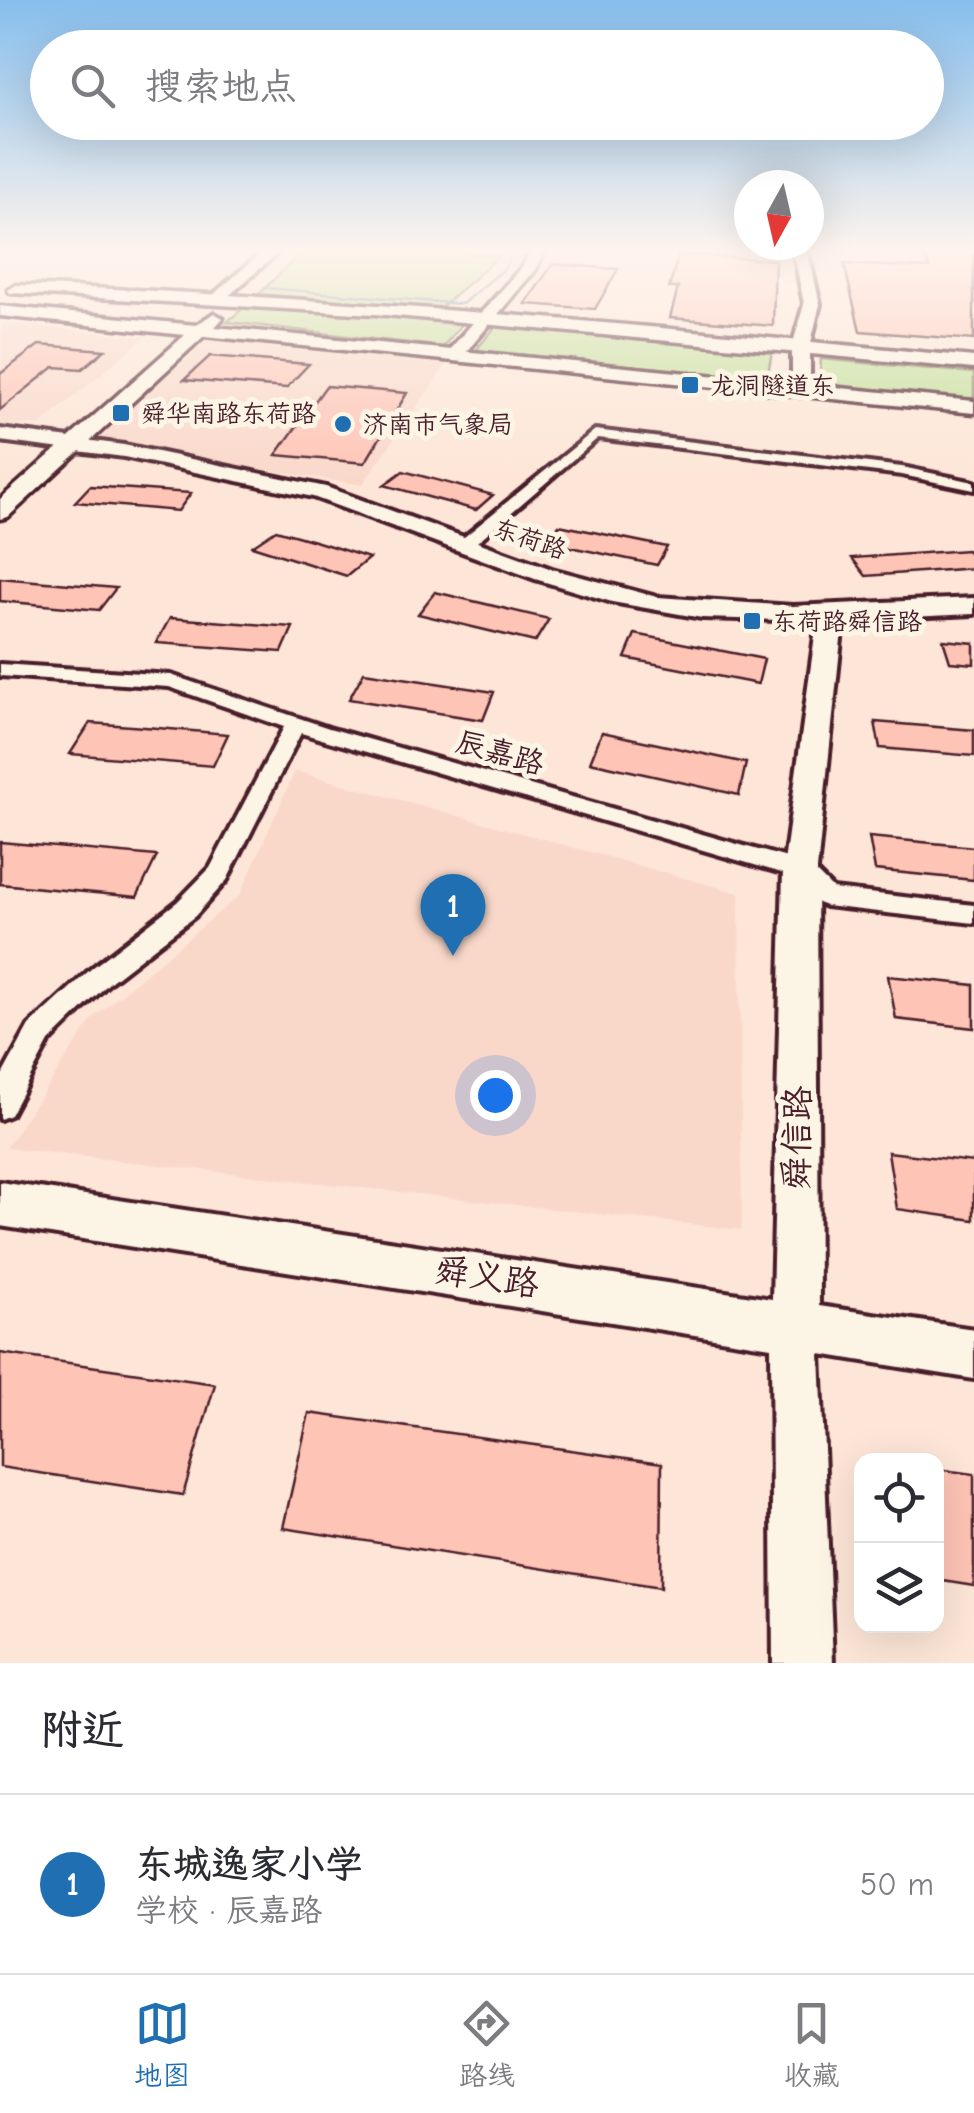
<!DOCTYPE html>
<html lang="zh">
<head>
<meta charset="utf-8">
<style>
	:root { --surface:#fff; --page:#f2f2f3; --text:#2b2b33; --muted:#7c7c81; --line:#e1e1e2; --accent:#1f6fb2 }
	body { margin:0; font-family:"Comic Neue","LXGW WenKai TC",sans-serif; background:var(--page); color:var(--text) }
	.controls { position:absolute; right:30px; bottom:30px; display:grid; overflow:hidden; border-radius:20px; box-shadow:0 10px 40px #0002 }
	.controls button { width:90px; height:90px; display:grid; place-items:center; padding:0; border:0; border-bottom:2px solid var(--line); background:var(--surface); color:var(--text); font:50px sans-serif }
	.compass { position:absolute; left:734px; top:170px; width:90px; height:90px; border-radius:50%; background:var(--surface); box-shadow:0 10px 40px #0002; rotate:188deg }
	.you { position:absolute; left:495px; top:1095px; width:35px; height:35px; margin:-25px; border:8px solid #fff; border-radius:50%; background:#1a73e8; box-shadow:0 0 0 15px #1a73e833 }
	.badge { display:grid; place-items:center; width:65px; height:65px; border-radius:50%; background:var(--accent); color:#fff; font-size:32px; font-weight:700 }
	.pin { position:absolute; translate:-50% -82px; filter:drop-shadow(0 2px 5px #0008) }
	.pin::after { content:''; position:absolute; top:52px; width:35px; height:30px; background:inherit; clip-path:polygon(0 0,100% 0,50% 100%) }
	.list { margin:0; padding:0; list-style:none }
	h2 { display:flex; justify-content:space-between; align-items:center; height:130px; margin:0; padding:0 40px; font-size:42px }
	h2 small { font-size:32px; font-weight:400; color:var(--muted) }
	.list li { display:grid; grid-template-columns:65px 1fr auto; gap:30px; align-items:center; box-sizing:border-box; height:180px; padding:0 40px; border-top:2px solid var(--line) }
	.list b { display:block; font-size:38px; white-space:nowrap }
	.list p { margin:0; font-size:32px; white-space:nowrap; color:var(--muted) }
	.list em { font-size:32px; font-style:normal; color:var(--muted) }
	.icon { flex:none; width:55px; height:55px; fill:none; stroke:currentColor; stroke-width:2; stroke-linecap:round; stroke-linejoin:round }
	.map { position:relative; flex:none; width:974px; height:1663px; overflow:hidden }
	.search { position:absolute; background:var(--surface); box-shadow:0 10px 40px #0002; left:30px; right:30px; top:30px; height:110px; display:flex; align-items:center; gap:25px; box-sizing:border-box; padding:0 35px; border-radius:55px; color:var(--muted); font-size:38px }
	.sheet { height:310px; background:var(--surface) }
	nav { display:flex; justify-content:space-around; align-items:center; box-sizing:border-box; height:140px; border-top:2px solid var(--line); background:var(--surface); font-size:28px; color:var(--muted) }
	nav a { display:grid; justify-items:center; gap:5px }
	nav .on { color:var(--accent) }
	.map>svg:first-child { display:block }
	.built { fill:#f9d8ca }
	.green { fill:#c0df97; stroke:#857f61; stroke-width:2.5 }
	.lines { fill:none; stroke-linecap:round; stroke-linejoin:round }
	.stream { stroke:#7688a4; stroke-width:2.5 }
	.building { fill:#fec4b5; stroke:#4a1f2b; stroke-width:2.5 }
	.street-casing { stroke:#4a1f2b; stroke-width:8 }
	.secondary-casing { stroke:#4a1f2b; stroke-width:8 }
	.primary-casing { stroke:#4a1f2b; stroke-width:7 }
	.street { fill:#fcf5e5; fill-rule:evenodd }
	.secondary { fill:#fcf5e5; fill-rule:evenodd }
	.primary { fill:#fcf5e5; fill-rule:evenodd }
	.poi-dot { fill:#1f6fb2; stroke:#fcf5e5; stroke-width:4 }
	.labels { text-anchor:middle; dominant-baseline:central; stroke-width:10; stroke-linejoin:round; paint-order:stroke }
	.far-poi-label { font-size:25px; fill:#4a1f2b; stroke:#fcf5e5; text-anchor:start }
	.far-street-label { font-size:25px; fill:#4a1f2b; stroke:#fcf5e5 }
	.street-label { font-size:30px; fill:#4a1f2b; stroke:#fcf5e5 }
	.near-street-label { font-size:35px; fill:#4a1f2b; stroke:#fcf5e5 }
</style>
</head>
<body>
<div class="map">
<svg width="974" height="1663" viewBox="0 0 974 1663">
	<rect width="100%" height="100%" fill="#fde6d7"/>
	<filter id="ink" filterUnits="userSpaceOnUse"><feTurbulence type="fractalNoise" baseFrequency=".01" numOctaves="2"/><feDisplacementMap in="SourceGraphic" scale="20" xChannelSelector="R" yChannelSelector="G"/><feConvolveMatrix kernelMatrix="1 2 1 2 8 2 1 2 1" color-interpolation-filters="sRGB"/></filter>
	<g filter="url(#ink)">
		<!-- built -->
		<g class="built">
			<polygon points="2,323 145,337 40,425 0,425"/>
			<polygon points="214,335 451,358 362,485 91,441"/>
			<polygon points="295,771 739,893 742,1230 6,1148 94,1017 240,895"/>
		</g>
		<!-- green -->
		<g class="green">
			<polygon points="299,249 416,249 499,256 438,310 259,294 299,255"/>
			<polygon points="248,304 463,322 443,347 227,322"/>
			<polygon points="496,326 772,352 767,379 476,350"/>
			<polygon points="821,359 974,373 974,401 819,386"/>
		</g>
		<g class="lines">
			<!-- stream -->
			<polyline class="stream" points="265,288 462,304 504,269 514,249"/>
		</g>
		<!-- building -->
		<g class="building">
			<polygon points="919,249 974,249 974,340 860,331 844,264 930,268"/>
			<polygon points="679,254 775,260 773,326 670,318 678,288 669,288"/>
			<polygon points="553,264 618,269 595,309 525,304"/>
			<polygon points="39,345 105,350 82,369 54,367 0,410 0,374"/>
			<polygon points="210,356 309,364 286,388 184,380"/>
			<polygon points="326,386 407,393 365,463 276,455"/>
			<polygon points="403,471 493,495 476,510 384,485"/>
			<polygon points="90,486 191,493 178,511 75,502"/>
			<polygon points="559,525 667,547 657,565 546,542"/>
			<polygon points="276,530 318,542 369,558 347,576 252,546"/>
			<polygon points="967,550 974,558 974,568 866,576 852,558"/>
			<polygon points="0,578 116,588 99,610 0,601"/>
			<polygon points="435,592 549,619 535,642 418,614"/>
			<polygon points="170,618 293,627 282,652 156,643"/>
			<polygon points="635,634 764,659 758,684 625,658"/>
			<polygon points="943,640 974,643 974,664 950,662"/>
			<polygon points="364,672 494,692 483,720 349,699"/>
			<polygon points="875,722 974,730 974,756 880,748"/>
			<polygon points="90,723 158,728 228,734 213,766 70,754"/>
			<polygon points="602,732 746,763 739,795 590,762"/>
			<polygon points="869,837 974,847 974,880 875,870"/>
			<polygon points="0,842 157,856 137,897 0,884"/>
			<polygon points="888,976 974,985 974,1028 896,1019"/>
			<polygon points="888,1152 974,1162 974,1220 897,1209"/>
			<polygon points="0,1353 215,1384 183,1495 0,1467"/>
			<polygon points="309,1413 662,1463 661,1587 283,1528"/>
			<polygon points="936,1469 974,1474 974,1586 936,1580"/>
		</g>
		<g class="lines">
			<defs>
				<g id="street">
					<polygon points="595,430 902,467 974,482 974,490 902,475 598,438 470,548 458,548 458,542"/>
					<polygon points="0,664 171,675 329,728 808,864 833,889 974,905 974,923 826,906 818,903 792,876 301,733 227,880 195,916 110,982 49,1042 10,1115 0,1119 0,1079 29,1026 92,968 177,902 210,868 284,727 169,687 0,676"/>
				</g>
				<g id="secondary">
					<polygon points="266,249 282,249 224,300 214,300 214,294"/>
					<polygon points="531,249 545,249 535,270 462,357 450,357 450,349 523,266"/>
					<polygon points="793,249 807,249 820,304 810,347 810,390 801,396 792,390 792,347 804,304"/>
					<polygon points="0,429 124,445 326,487 552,569 657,597 793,606 974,598 974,614 843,620 817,870 819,1306 974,1329 974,1379 820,1354 833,1663 773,1663 771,1347 0,1226 0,1182 772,1299 783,870 817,621 702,618 612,602 535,579 313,497 124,457 0,441"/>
				</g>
				<g id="primary">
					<path d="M16,285C336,296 655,327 974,357V369L375,314L10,293L8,290Z"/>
					<polygon points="0,306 196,325 214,313 223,318 215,327 974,401 974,413 204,336 8,517 0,519 0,499 185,335 0,316"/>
				</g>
			</defs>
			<!-- street casing -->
			<use href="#street" class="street-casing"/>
			<!-- secondary casing -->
			<use href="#secondary" class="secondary-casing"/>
			<!-- primary casing -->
			<use href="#primary" class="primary-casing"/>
			<!-- street -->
			<use href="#street" class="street"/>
			<!-- secondary -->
			<use href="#secondary" class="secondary"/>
			<!-- primary -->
			<use href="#primary" class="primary"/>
		</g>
	</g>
	<!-- sky -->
	<linearGradient id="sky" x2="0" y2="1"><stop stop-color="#86beed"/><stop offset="0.52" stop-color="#fef4ed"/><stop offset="1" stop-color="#fef4ed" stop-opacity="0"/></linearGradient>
	<rect width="974" height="482" fill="url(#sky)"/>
	<!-- markers -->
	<g class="poi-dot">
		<rect x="680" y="375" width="20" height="20" rx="5"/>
		<rect x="111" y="403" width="20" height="20" rx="5"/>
		<circle cx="343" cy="424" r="10"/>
		<rect x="742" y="611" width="20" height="20" rx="5"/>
	</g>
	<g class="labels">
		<!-- far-poi labels -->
		<g class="far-poi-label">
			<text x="710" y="385">龙洞隧道东</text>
			<text x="141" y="413">舜华南路东荷路</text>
			<text x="363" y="424">济南市气象局</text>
			<text x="772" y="621">东荷路舜信路</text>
		</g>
		<!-- far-street labels -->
		<g class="far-street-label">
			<text transform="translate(530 539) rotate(19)">东荷路</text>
		</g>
		<!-- street labels -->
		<g class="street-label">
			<text transform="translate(500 753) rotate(16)">辰嘉路</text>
		</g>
		<!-- near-street labels -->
		<g class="near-street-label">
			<text transform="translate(797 1138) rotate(-89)">舜信路</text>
			<text transform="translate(487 1277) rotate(9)">舜义路</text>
		</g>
	</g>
</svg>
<div class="controls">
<button><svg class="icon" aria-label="locate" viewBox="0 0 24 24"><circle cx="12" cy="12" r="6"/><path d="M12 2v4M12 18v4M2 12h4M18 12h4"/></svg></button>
<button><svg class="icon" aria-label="layers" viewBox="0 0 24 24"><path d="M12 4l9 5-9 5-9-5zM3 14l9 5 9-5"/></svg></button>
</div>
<svg class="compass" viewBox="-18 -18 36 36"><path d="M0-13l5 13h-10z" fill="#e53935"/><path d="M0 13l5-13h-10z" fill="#7c7c81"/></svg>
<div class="you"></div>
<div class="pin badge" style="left:453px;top:956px">1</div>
<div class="search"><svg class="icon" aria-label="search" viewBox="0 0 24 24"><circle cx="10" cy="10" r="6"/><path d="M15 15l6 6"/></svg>搜索地点</div>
</div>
<section class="sheet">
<h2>附近<small></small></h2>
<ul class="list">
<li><span class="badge">1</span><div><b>东城逸家小学</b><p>学校 · 辰嘉路</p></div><em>50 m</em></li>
</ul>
</section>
<nav>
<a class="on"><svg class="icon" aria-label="map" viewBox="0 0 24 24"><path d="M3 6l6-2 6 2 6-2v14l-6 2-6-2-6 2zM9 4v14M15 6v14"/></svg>地图</a>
<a><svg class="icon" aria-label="directions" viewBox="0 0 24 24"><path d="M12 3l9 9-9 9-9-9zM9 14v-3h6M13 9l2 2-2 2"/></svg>路线</a>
<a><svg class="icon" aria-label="saved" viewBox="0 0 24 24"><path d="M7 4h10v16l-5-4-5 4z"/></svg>收藏</a>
</nav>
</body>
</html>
